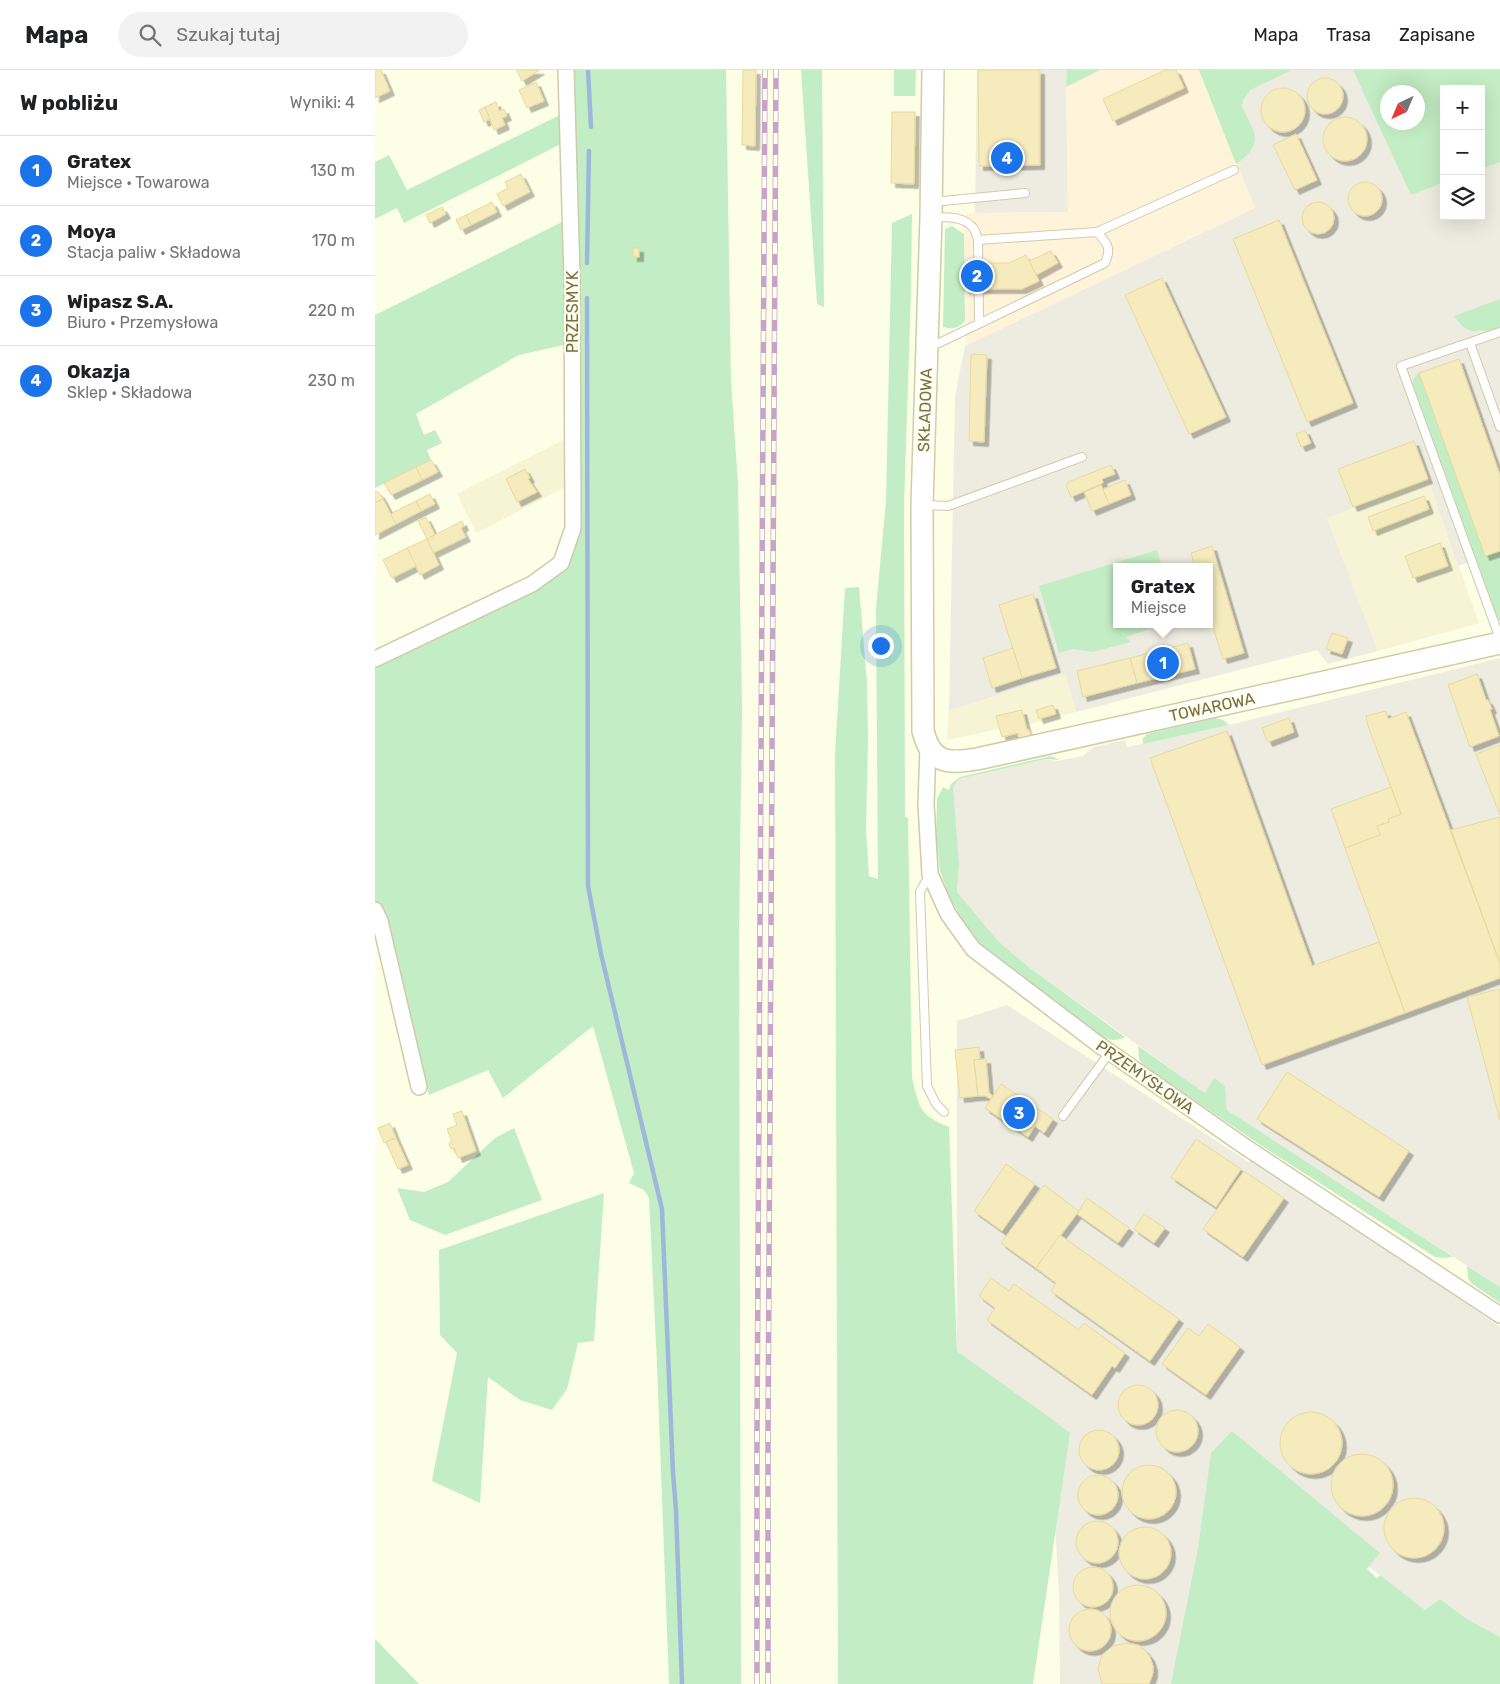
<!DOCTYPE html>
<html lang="pl">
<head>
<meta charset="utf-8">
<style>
	:root { --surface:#fff; --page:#f2f2f2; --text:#202124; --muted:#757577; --line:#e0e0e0; --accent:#1a73e8 }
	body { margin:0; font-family:Rubik,sans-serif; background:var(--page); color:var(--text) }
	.controls { position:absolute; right:15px; top:15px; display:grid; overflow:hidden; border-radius:0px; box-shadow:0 5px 20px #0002 }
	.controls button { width:45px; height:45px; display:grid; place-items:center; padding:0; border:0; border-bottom:1px solid var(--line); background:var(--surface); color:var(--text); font:25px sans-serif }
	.compass { position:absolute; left:1005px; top:15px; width:45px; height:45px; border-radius:50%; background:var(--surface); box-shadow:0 5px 20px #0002; rotate:224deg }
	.you { position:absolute; left:505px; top:575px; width:18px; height:18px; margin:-12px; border:4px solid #fff; border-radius:50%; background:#1a73e8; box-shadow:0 0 0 8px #1a73e833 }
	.badge { display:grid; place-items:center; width:32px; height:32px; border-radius:50%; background:var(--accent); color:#fff; font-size:16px; font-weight:700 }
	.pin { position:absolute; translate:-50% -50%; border:2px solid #fff; box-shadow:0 1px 5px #0006 }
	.popup { position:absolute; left:738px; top:493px; width:100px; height:65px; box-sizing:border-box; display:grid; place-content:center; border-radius:0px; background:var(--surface); filter:drop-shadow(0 1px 4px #0005); font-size:16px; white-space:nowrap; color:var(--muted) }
	.popup b { font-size:19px; color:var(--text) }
	.popup::after { content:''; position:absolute; left:50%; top:100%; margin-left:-10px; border:10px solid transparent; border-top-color:var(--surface) }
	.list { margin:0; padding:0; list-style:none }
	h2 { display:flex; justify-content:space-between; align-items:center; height:65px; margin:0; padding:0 20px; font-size:21px }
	h2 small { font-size:16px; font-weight:400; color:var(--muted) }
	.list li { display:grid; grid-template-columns:32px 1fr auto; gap:15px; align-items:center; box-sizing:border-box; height:70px; padding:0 20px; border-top:1px solid var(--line) }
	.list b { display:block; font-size:19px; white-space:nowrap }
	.list p { margin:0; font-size:16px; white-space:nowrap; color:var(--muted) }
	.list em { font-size:16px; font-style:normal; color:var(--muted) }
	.icon { flex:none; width:28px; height:28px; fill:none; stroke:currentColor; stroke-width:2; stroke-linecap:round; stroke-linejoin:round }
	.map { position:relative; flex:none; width:1125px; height:1614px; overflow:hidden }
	header { display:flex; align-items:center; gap:30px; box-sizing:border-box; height:70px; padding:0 25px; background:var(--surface); border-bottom:1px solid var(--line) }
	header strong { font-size:24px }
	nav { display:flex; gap:28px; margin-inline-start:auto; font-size:18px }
	.search { width:350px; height:45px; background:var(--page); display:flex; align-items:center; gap:12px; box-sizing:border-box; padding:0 18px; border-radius:28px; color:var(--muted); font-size:19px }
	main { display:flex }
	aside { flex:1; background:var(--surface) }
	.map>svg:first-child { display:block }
	.residential { fill:#f6f4d4 }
	.commercial { fill:#fff4d9 }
	.industrial { fill:#eeece0; fill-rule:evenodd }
	.green { fill:#c3edc4; fill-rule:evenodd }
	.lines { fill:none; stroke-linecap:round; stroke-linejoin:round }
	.stream { stroke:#9eb8db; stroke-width:4.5 }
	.building { fill:#f5ebbc; stroke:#e9d99b; filter:url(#shadow) }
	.lane-casing { stroke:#d0cbaa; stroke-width:10 }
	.street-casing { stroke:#d0cbaa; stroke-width:18 }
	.secondary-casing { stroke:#d2cca6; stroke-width:24 }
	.lane { stroke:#fff; stroke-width:8 }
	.street { stroke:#fff; stroke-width:15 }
	.secondary { stroke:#fff; stroke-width:21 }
	.rail-casing { stroke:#c7a3c9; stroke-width:5.5 }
	.rail { stroke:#ffe; stroke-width:4; stroke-dasharray:11; stroke-linecap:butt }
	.labels { text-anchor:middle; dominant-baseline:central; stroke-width:4.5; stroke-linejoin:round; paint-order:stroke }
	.street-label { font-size:16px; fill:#796e48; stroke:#ffe }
</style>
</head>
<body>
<header>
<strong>Mapa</strong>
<div class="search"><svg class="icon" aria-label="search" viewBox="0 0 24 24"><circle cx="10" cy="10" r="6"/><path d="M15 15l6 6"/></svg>Szukaj tutaj</div>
<nav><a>Mapa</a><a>Trasa</a><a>Zapisane</a></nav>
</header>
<main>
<aside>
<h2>W pobliżu<small>Wyniki: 4</small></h2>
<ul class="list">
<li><span class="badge">1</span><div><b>Gratex</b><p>Miejsce · Towarowa</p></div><em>130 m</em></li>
<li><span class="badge">2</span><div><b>Moya</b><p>Stacja paliw · Składowa</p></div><em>170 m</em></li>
<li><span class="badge">3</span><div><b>Wipasz S.A.</b><p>Biuro · Przemysłowa</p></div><em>220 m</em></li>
<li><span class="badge">4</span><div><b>Okazja</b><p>Sklep · Składowa</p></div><em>230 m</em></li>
</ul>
</aside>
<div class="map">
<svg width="1125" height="1614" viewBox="0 0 1125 1614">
	<defs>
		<filter id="shadow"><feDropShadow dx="4.5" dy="4.5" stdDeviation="0" flood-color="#0004"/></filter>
	</defs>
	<rect width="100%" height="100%" fill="#fdfee6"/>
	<!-- residential -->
	<g class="residential">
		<polygon points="194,367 194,415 101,463 82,424"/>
		<polygon points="1053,409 1104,553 1003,581 952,448"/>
		<polygon points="690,603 701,642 651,655 652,660 654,660 656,666 644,669 642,663 627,667 624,659 572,670 574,641"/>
	</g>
	<!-- commercial -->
	<polygon class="commercial" points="725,0 824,0 880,138 590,276 589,164 591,143 693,142 691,17"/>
	<!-- industrial -->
	<g class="industrial">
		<polygon points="602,0 692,0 691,17 693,142 600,143"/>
		<path d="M824,0H1078L1069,19V146H1106V33L1125,24V481L1083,496L1053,409L952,448L1003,581L953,594L942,580L701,642L690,603L574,641L580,326L590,276L880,138ZM1012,22H1042V52H1012ZM742,497H834V554H742Z"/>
		<polygon points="1125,588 1125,1217 852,1040 850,1017 839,1009 830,1023 655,898 623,871 582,822 584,795 577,717 584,709 671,689 682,691 708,686 719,677 750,670 752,677 854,655"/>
		<polygon points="632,935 874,1092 877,1088 939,1128 1125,1257 1125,1567 1092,1549 1065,1529 1050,1540 870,1401 836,1383 806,1614 685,1614 684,1525 674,1347 582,1281 582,951"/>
	</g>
	<!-- green -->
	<g class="green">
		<polygon points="193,0 351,0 356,311 363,414 367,637 364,868 366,1614 294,1614 282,1295 274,1128 269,1120 254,1113 259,1103 218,956 128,1028 113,1000 54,1025 52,1016 44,1018 0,850 0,591 194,492 193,274 144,285 41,344 49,365 60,360 67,373 52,380 56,390 0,418 0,245 193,149 192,71 29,153 22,138 0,149 0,92 14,85 32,120 193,41"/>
		<polygon points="426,0 447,0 449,237 442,234"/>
		<polygon points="519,0 541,0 540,26 519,26"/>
		<polygon points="692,0 725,0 691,17"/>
		<path d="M824,0H917L875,20L868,30L867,36C879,63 891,73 861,94Z"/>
		<path d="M978,0H1125V92L1106,99V19H1069V112L1036,125ZM1012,22H1042V52H1012Z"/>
		<path d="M537,144L536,221L529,435L530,747L533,748L537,1008C545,1038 543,1044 574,1057L582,1281L674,1347L695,1363L658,1614H463L460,684L470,518L484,517L492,613L493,669L491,759L494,806L503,809L501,538L511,431L517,153Z"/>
		<path d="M577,156L589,164L590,251C583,258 578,260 568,257L570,159Z"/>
		<path d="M1125,229V260C1115,264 1109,258 1099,262L1088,257L1079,246Z"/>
		<polygon points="1043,303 1045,304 1110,486 1125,481 1125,552 1119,541 1038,315 1038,310"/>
		<polygon points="782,480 787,497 742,497 742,554 789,554 751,567 756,572 717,582 698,579 684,583 664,516"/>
		<polygon points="840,648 848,650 854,655 768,674 768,668 772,664"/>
		<path d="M676,686L685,690L671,689L584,709L578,717L584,795L582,822L623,871L655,898L750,967C742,971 736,971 727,967L650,911L609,878L589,853L574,826L565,801L561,767L562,729L568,717L574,720L576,714L585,707Z"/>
		<polygon points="763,976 830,1023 839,1008 850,1016 852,1040 1078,1187 1069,1188 1060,1187 887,1076 769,996 764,989"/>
		<polygon points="139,1058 167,1130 70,1165 35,1150 22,1118 49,1122 73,1112 120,1068"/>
		<polygon points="229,1123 219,1271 203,1273 192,1319 177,1340 145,1330 113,1307 105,1433 57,1411 82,1283 65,1265 64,1180"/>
		<polygon points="1092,1196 1125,1217 1125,1233 1096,1213 1093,1208"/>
		<polygon points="857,1361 1005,1483 992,1499 1002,1508 1005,1505 1050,1540 1065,1529 1092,1549 1125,1567 1125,1614 796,1614 823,1478 836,1383"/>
		<polygon points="0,1569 44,1614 0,1614"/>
	</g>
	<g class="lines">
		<!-- stream -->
		<g class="stream">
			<polyline points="213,0 216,57"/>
			<polyline points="212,193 214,81"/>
			<polyline points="212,228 213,816 226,884 287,1139 298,1403 301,1440 307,1614"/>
		</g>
	</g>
	<!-- building -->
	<g class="building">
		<polygon points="0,0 6,0 15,21 0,28"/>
		<polygon points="144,0 165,0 147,11 142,1"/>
		<polygon points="368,0 381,0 380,76 367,75"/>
		<polygon points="603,0 665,0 665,95 604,96"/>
		<polygon points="790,0 801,0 809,18 738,51 728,29"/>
		<circle cx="950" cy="26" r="18"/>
		<polygon points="161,12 169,31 152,38 144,20"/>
		<circle cx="908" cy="40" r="22"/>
		<polygon points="121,32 124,41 129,39 132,46 127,48 130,55 119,60 110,37"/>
		<polygon points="110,37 115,49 109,52 104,40"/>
		<polygon points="517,42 540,42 539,114 516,113"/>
		<circle cx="970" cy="69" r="22"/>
		<polygon points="921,64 942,110 920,120 898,75"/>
		<polygon points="146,104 155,122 128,136 122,124 133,118 130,112"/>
		<circle cx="990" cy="129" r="17"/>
		<circle cx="943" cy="148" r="16"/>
		<polygon points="117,132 122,142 96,155 91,145"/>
		<polygon points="67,137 71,144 55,153 51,145"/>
		<polygon points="91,145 96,155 86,160 81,150"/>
		<polygon points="904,150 978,333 932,352 858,169"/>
		<rect x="258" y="178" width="6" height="9"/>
		<polygon points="676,181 683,193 661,205 654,191"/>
		<polygon points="651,185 664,211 647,219 614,219 614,193 634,193"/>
		<rect x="590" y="193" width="24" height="26"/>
		<polygon points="787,208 851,347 814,364 750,225"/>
		<polygon points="596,284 612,285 609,372 594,371"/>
		<polygon points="1084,289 1125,405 1125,481 1110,486 1044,303"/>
		<polygon points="930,360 936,373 926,377 921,364"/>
		<polygon points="1039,371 1053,409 978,437 963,399"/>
		<polygon points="56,390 63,402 47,410 41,397"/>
		<polygon points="736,395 740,404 727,409 728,413 696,427 691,415 693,412"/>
		<polygon points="41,397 47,410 16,425 9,413"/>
		<polygon points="150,399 155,408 153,409 162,422 142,432 131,409"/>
		<polygon points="750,410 756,425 734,434 728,419"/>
		<polygon points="726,415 734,434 717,441 709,422"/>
		<polygon points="1,421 5,424 8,429 0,433 0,422"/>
		<polygon points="55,424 60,434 46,441 41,431"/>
		<polygon points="1049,426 1054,439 998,461 993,447"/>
		<polygon points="8,429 21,454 0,465 0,433"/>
		<polygon points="41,431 46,441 21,454 16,445 19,442"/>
		<polygon points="51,447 60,465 52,469 43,451"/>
		<polygon points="87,451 89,456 86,458 91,467 58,483 52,469"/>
		<polygon points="52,469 64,495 45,505 32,478"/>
		<polygon points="1065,473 1073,496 1038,508 1030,486"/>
		<polygon points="837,476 869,583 848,589 834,545 834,497 820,497 816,483"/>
		<polygon points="32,478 41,496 17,508 8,490"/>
		<polygon points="658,524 681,598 647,608 624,535"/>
		<polygon points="957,563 973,568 967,584 951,579"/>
		<polygon points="813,573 820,599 762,613 755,588"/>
		<polygon points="638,578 647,608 617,618 608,588"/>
		<polygon points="755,588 762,613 708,627 702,601"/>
		<polygon points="1102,604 1111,630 1113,630 1117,639 1115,640 1124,666 1095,677 1073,615"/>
		<polygon points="678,635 681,644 664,649 661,640"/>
		<polygon points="647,640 652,660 654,660 656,666 644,669 643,663 627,667 621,646"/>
		<polygon points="1011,641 1013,649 1031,642 1125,893 1125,908 1030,943 970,778 1005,765 1002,756 1014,752 1013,749 1026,744 993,656 991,646"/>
		<polygon points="914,648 919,662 893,672 887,658"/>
		<polygon points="852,661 937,896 1004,872 1030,943 887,995 775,688"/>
		<polygon points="1125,675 1125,745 1101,684"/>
		<polygon points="1016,717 1026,744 1013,749 1014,752 1002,756 1005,765 970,778 956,739"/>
		<polygon points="1125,747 1125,893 1076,760"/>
		<polygon points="1125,919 1125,1050 1092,927"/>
		<polygon points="604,977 605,990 599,990 603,1026 585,1028 580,980"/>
		<polygon points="611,989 614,1023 618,1026 616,1029 610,1026 603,1026 599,990"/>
		<polygon points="912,1002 1034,1081 1004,1127 882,1049"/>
		<polygon points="626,1014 678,1049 669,1063 660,1056 653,1067 610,1038"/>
		<polygon points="87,1041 101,1081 83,1088 79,1078 76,1079 74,1073 77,1072 72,1059 82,1055 78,1044"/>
		<polygon points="15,1053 21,1068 9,1073 3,1058"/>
		<polygon points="21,1068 33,1095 23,1099 11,1072"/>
		<polygon points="821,1069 866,1099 841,1137 796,1107"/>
		<polygon points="631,1094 660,1114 627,1161 599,1141"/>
		<polygon points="869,1101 909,1128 868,1187 828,1159"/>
		<polygon points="669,1115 704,1141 661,1198 626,1173"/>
		<polygon points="712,1128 754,1158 743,1173 702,1144"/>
		<polygon points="769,1144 790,1158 779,1173 759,1159"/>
		<polygon points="685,1165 804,1249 775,1291 676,1221 681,1213 661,1198"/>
		<polygon points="616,1208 634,1221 639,1214 704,1260 709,1253 750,1283 740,1298 737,1296 717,1325 612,1250 620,1238 604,1226"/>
		<polygon points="833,1254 865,1277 831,1325 787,1294 813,1258 824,1266"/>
		<circle cx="763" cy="1335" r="20"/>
		<circle cx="802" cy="1361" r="21"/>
		<circle cx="936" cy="1373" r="31"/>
		<circle cx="724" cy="1380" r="20"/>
		<circle cx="987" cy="1415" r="31"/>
		<circle cx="774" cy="1422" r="27"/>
		<circle cx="723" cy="1425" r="20"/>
		<circle cx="1039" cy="1458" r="30"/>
		<circle cx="722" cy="1472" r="21"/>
		<circle cx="770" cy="1483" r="26"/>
		<circle cx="718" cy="1517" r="20"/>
		<circle cx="763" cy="1543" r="28"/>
		<circle cx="715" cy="1560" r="21"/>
		<polygon points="751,1573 763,1575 769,1579 775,1587 778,1596 778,1603 774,1614 727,1614 723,1599 727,1585 738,1576"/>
	</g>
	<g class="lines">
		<defs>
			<g id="lane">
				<polyline points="557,132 650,123"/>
				<polyline points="722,162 859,100"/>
				<polyline points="603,170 604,252"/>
				<polyline points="1125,262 1026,296 1125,569"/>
				<path d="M554,273H564L730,193C737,178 732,173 722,162L603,170C602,167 601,162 599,159C590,146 571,147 558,147"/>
				<polyline points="1095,273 1125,357"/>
				<polyline points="548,435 573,436 707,387"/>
				<polyline points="555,804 545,822 552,1016 561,1034 569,1042"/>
				<polyline points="688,1046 735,982"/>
			</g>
			<g id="street">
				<polyline points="0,589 157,514 186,493 198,458 197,207 191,0"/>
				<polyline points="553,678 551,734 555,804 573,844 598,879 723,974 869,1076 1125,1245"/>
				<polyline points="0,840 5,851 44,1017"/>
			</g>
			<path id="secondary" d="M558,0L556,147L547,435L548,661C556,693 572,694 602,689L1125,573"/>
		</defs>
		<!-- lane casing -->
		<use href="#lane" class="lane-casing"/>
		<!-- street casing -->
		<use href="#street" class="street-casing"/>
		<!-- secondary casing -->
		<use href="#secondary" class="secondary-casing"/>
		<!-- lane -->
		<use href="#lane" class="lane"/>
		<!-- street -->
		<use href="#street" class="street"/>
		<!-- secondary -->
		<use href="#secondary" class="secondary"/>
		<defs>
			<g id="rail">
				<polyline points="382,1614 382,1367 390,0"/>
				<polyline points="393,1614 393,1367 401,0"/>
			</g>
		</defs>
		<!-- rail casing -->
		<use href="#rail" class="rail-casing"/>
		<!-- rail -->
		<use href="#rail" class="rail"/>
	</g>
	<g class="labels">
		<!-- street labels -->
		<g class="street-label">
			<text transform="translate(197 242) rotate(-90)">PRZESMYK</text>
			<text transform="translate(550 340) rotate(-88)">SKŁADOWA</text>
			<text transform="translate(837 637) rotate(-12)">TOWAROWA</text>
			<text transform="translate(770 1007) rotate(35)">PRZEMYSŁOWA</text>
		</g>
	</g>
</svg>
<div class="controls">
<button>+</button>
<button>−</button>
<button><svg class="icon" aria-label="layers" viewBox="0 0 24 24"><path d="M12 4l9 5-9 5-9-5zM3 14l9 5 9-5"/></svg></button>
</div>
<svg class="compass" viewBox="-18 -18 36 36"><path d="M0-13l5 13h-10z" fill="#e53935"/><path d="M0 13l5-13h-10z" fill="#757577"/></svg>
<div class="you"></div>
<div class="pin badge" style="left:788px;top:593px">1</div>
<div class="popup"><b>Gratex</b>Miejsce</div>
<div class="pin badge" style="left:602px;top:206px">2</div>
<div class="pin badge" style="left:644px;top:1043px">3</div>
<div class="pin badge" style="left:632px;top:88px">4</div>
</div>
</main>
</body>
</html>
